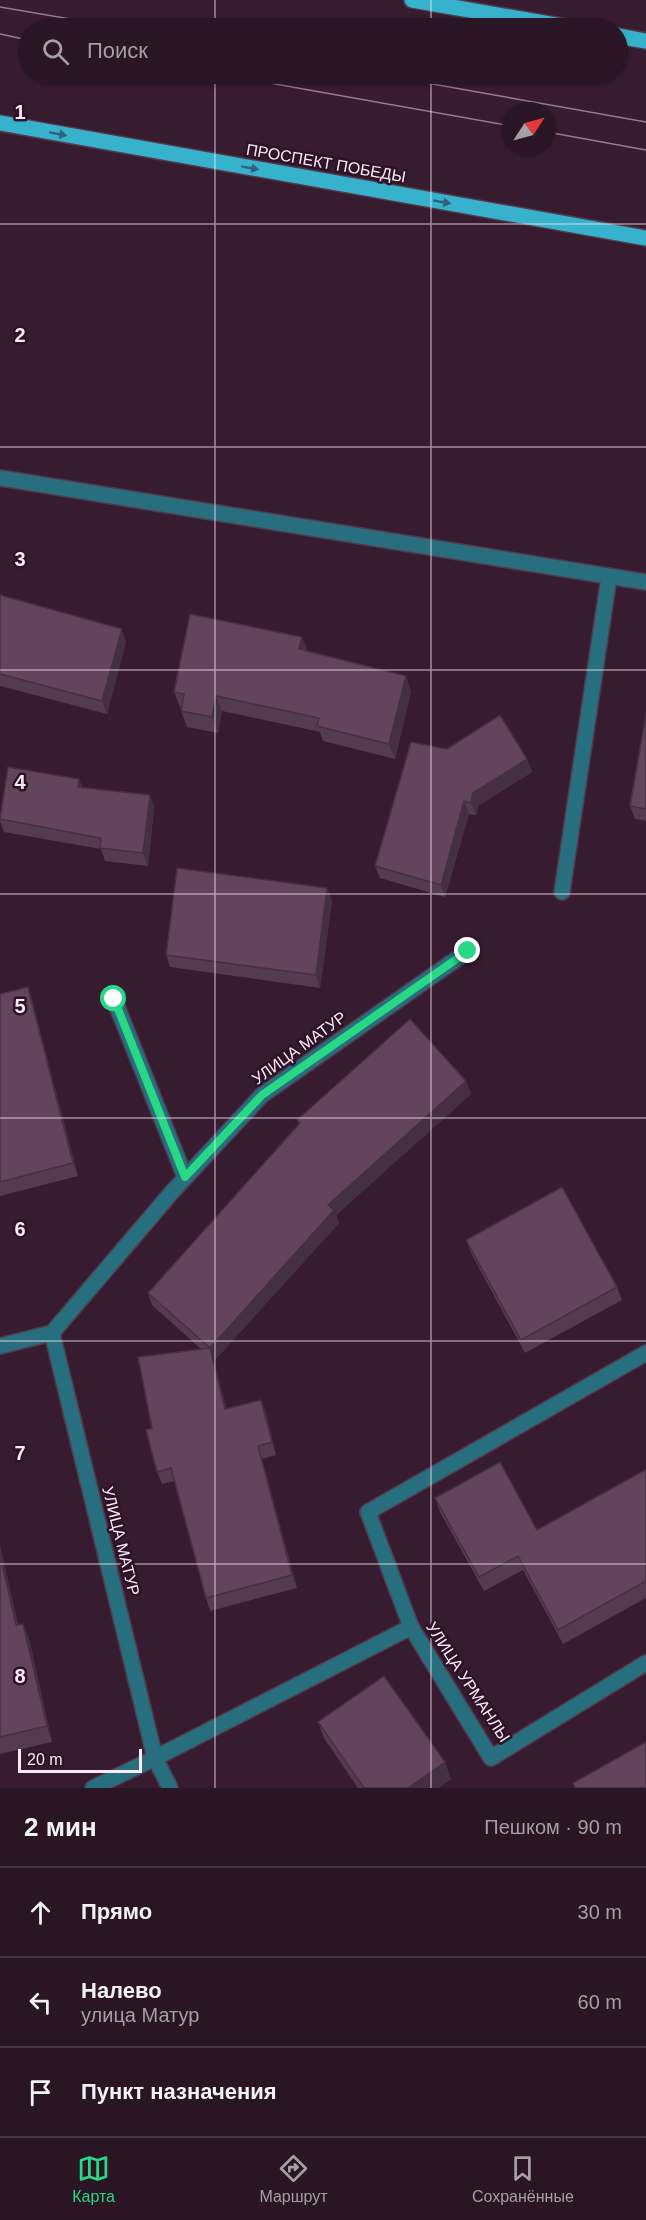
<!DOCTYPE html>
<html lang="ru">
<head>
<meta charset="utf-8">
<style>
	:root { --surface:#291524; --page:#352231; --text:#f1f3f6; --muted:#a59fa6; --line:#453441; --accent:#28d885 }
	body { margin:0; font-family:Helvetica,sans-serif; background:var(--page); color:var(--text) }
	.compass { position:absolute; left:502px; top:102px; width:54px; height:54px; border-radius:50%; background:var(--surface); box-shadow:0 2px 4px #0004; rotate:54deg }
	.scale { position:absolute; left:18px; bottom:15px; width:124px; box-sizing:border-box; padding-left:6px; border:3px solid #fbe9f5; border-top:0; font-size:16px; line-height:21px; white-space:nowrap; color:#fbe9f5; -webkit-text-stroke:4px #2c1326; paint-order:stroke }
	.stop { position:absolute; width:18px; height:18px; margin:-14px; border:4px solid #28d885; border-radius:50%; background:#fff }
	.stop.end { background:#28d885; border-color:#fff; box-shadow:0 2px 6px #0008 }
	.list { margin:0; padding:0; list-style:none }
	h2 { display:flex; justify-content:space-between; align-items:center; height:78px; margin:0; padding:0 24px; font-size:26px }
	h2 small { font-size:20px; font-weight:400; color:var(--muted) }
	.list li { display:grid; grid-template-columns:39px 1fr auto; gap:18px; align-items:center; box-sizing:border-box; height:90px; padding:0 24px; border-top:2px solid var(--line) }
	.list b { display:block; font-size:22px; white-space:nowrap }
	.list p { margin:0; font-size:20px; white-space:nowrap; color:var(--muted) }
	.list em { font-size:20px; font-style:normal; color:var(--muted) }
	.icon { flex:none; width:33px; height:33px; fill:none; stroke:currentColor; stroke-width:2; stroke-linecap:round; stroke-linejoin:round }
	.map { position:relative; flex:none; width:646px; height:1788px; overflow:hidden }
	.search { position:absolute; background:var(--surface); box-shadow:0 2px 4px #0004; left:18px; right:18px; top:18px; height:66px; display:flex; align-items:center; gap:15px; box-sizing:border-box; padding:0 21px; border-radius:33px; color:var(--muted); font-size:22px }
	.sheet { height:348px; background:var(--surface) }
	nav { display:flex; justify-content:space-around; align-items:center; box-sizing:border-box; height:84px; border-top:2px solid var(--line); background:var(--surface); font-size:16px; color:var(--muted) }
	nav a { display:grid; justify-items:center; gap:3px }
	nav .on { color:var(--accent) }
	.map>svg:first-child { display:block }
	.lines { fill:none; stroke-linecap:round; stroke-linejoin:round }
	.service-casing { stroke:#52394c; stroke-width:18 }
	.minor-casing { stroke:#52394c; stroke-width:18 }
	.primary-casing { stroke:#52394c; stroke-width:18 }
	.service { stroke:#276e7f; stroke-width:15 }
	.minor { stroke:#276e7f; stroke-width:15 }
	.primary { stroke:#36b2cd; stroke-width:15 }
	.tram { stroke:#947d8d; stroke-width:1.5 }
	.wall { fill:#543b4e }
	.shaded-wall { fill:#453040 }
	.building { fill:#62455b; stroke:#453040; stroke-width:1.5 }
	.oneway { fill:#31627a }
	.route { stroke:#28d885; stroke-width:8 }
	.grid { fill:none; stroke:#fbe9f5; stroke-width:1.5; stroke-opacity:0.55 }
	.labels { text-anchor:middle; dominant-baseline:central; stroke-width:5; stroke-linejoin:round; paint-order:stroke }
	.street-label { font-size:16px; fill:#fbe9f5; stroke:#2c1326 }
	.grid-label { font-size:20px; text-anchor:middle; font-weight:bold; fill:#fbe9f5; stroke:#2c1326; stroke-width:5; stroke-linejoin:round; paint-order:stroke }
</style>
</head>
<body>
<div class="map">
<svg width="646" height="1788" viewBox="0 0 646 1788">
	<rect width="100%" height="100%" fill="#371c30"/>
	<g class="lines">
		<defs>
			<g id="service">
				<polyline points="0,478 646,582"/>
				<polyline points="562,892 609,577"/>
				<polyline points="114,999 185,1177"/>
				<polyline points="411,1627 368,1512 646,1353"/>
				<polyline points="93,1788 155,1758"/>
			</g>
			<g id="minor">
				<polyline points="0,1346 52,1333"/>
				<polyline points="155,1758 52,1333 172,1192 262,1095 468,951"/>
				<polyline points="170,1788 155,1758 411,1627 491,1758 646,1663"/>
			</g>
			<g id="primary">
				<polyline points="412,0 573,28"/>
				<polyline points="618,36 646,41"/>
				<polyline points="0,123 646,238"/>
			</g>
		</defs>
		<!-- service casing -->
		<use href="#service" class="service-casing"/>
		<!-- minor casing -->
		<use href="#minor" class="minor-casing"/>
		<!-- primary casing -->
		<use href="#primary" class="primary-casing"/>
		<!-- service -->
		<use href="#service" class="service"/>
		<!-- minor -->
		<use href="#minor" class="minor"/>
		<!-- primary -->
		<use href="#primary" class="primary"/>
		<!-- tram -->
		<g class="tram">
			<polyline points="0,7 123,28"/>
			<polyline points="0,34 28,40"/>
			<polyline points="219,74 511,126"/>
			<polyline points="376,74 646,122"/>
			<polyline points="547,132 646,150"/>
		</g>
	</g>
	<!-- wall -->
	<g class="wall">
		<polygon points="0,595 126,642 107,714 0,686"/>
		<polygon points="307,651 406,676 411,692 395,759 323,741 320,732 222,711 218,733 187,727 181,711 182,708 180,707 174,692"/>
		<polygon points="646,714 646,821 635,819 630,806"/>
		<polygon points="447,749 527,759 532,772 478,806 476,815 469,814 445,897 380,878 375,866"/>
		<polygon points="79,779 82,787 150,795 154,808 148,866 105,861 101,849 4,832 0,821 0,815"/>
		<polygon points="327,888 332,901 320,988 170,967 166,955"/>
		<polygon points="0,994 32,1000 78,1176 0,1196"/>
		<polygon points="466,1081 471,1094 336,1215 339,1223 214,1361 226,1409 261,1400 266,1413 276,1455 262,1459 297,1588 210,1611 206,1598 175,1481 162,1484 157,1472 152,1428 201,1349 152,1305 148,1293 299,1125 297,1120"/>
		<polygon points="466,1240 617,1287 622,1300 525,1353 471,1253"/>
		<polygon points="646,1472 646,1598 563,1644 523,1570 484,1591 440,1512 435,1498 537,1530"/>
		<polygon points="0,1546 18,1625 23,1624 29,1639 52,1742 0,1754"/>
		<polygon points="318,1722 451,1779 438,1788 358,1788 324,1738"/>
	</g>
	<!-- shaded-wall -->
	<g class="shaded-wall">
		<polygon points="122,629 126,642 107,714 102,701"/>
		<polygon points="302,637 308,652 299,649"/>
		<polygon points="406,676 411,692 395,759 389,744"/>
		<polygon points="216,696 222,711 218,733 212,717"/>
		<polygon points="527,759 532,772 478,806 476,815 471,803 473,793"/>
		<polygon points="79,779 84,791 78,787"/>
		<polygon points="150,795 154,808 148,866 143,853"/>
		<polygon points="464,801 469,814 445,897 441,885"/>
		<polygon points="327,888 332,901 320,988 316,975"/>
		<polygon points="28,987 32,1000 78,1176 73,1163"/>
		<polygon points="466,1081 471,1094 336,1215 339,1223 214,1361 230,1422 225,1409 210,1348 328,1205"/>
		<polygon points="261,1400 266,1413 276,1455 272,1442"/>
		<polygon points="258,1446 262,1459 297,1588 292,1575"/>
		<polygon points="0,1546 22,1641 16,1625 0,1555"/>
		<polygon points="23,1624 29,1639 52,1742 47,1726"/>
		<polygon points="445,1762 451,1779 438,1788 408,1788"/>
	</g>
	<!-- building -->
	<g class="building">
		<polygon points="0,595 122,629 102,701 0,674"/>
		<polygon points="190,614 302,637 299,649 406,676 389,744 317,726 319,718 216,696 212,717 181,711 184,694 174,692"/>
		<polygon points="646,714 646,809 630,806"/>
		<polygon points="500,715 527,759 473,793 471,803 464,801 441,885 375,866 411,742 447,749"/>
		<polygon points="8,767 79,779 78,787 150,795 143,853 100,848 101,838 0,819"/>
		<polygon points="177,868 327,888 316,975 166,955"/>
		<polygon points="28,987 73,1163 0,1182 0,994"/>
		<polygon points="410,1019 466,1081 328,1205 334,1210 210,1348 148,1293 300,1123 297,1120"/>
		<polygon points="562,1187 617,1287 521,1340 466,1240"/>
		<polygon points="210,1348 225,1409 261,1400 272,1442 258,1446 292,1575 206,1598 171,1468 157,1472 146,1430 152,1428 138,1357"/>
		<polygon points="500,1462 537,1530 645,1470 646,1472 646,1581 558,1630 518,1556 479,1577 435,1498"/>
		<polygon points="0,1555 16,1625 23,1624 47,1726 0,1737"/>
		<polygon points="384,1676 445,1762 408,1788 364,1788 318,1722"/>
		<polygon points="646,1742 646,1788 575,1788 573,1783"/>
	</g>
	<!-- one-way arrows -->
	<defs><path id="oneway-solid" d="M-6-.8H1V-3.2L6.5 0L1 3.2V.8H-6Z" transform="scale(1.5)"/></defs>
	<g class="oneway">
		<use href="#oneway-solid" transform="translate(58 134) rotate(10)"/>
		<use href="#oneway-solid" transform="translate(250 168) rotate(10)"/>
		<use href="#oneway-solid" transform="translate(442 202) rotate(10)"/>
	</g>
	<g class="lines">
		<!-- route -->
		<polyline class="route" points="114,999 185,1177 262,1095 468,951"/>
	</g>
	<!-- grid -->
	<path class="grid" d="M215,0V28M431,0V28M215,74V1788M431,74V1788M0,224H646M0,447H646M0,670H646M0,894H646M0,1118H646M0,1341H646M0,1564H646"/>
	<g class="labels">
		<!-- street labels -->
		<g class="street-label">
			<text transform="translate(326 163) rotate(10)">ПРОСПЕКТ ПОБЕДЫ</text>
			<text transform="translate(299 1048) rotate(-36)">УЛИЦА МАТУР</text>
			<text transform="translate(121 1541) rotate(76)">УЛИЦА МАТУР</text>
			<text transform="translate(468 1682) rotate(57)">УЛИЦА УРМАНЛЫ</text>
		</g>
	</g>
	<g class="grid-label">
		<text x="20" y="119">1</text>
		<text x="20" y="342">2</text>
		<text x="20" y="566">3</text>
		<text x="20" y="789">4</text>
		<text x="20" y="1013">5</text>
		<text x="20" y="1236">6</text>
		<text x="20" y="1460">7</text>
		<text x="20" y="1683">8</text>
	</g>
</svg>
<svg class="compass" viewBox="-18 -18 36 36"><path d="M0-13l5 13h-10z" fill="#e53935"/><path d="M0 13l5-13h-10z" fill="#a59fa6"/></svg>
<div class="scale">20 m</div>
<div class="stop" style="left:114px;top:999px"></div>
<div class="stop end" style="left:468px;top:951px"></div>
<div class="search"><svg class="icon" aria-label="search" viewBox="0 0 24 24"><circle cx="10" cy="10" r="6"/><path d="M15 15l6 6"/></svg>Поиск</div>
</div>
<section class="sheet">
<h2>2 мин<small>Пешком · 90 m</small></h2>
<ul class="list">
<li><svg class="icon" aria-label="ahead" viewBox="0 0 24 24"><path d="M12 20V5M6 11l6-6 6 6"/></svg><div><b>Прямо</b></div><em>30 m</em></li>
<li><svg class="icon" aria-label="left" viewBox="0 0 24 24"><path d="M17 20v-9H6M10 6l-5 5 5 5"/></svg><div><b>Налево</b><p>улица Матур</p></div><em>60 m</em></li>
<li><svg class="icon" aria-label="arrive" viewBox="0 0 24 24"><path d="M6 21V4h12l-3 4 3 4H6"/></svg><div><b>Пункт назначения</b></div></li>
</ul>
</section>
<nav>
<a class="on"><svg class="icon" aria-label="map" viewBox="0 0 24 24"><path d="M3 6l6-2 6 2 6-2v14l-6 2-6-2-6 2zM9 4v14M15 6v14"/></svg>Карта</a>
<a><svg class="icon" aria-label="directions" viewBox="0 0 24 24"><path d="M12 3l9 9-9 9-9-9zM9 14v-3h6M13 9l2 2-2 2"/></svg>Маршрут</a>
<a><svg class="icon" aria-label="saved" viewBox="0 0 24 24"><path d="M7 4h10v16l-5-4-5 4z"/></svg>Сохранённые</a>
</nav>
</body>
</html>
